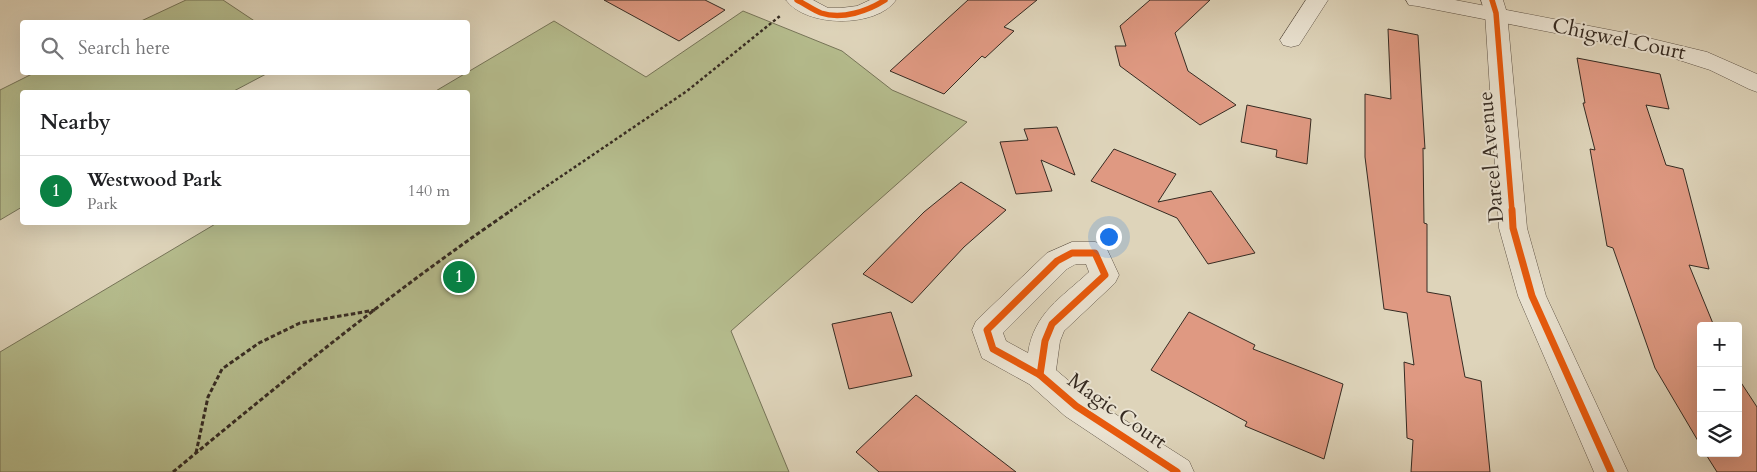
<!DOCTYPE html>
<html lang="en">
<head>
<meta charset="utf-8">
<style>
	:root { --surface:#fff; --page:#f2f2f2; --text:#202124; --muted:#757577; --line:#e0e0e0; --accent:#0b8043 }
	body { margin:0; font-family:Cardo,serif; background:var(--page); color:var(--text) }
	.controls { position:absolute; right:15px; bottom:15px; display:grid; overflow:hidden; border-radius:5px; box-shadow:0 5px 20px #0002 }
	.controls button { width:45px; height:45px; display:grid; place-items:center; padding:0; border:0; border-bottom:1px solid var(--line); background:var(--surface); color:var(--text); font:25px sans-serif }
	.you { position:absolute; left:1108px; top:236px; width:18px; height:18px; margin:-12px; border:4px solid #fff; border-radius:50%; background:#1a73e8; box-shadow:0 0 0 8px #1a73e833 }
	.badge { display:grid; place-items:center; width:32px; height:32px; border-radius:50%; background:var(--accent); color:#fff; font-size:16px; font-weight:700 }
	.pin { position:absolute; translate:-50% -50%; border:2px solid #fff; box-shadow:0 1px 5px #0006 }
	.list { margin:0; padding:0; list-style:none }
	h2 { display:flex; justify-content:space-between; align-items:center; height:65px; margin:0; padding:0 20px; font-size:21px }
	h2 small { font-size:16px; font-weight:400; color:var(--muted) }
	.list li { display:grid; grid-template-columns:32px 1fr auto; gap:15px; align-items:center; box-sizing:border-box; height:70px; padding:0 20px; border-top:1px solid var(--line) }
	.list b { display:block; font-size:19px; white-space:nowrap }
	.list p { margin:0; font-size:16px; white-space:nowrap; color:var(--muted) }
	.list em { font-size:16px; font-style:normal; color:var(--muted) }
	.icon { flex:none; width:28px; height:28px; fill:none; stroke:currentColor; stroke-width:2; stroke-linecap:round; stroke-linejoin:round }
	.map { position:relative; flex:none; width:1757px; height:472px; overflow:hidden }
	.search { position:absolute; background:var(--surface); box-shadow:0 5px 20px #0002; left:20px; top:20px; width:450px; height:55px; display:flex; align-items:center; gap:12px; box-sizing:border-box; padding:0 18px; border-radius:5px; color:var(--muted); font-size:19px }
	.panel { position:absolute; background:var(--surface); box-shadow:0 5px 20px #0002; left:20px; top:90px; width:450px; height:135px; border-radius:5px }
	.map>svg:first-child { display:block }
	.green { fill:#b5bc8d; stroke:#767458 }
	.building { fill:#df9982; stroke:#362b22 }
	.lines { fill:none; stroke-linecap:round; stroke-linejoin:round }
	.minor-casing { stroke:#605548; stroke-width:1 }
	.tertiary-casing { stroke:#605548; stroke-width:1 }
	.path-far1 { stroke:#362b22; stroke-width:2.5; stroke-dasharray:3 2.5; stroke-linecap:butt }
	.path { stroke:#362b22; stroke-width:3; stroke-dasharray:4.5 2.5; stroke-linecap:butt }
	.minor { fill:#eae3d2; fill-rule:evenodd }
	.tertiary { fill:#eae3d2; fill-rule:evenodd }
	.cycleway-far1-casing { stroke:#eae3d2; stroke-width:8 }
	.cycleway-casing { stroke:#eae3d2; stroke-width:10 }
	.cycleway-far1 { stroke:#e8590c; stroke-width:5.5 }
	.cycleway { stroke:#e8590c; stroke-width:7 }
	.labels { text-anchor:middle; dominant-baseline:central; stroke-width:4; stroke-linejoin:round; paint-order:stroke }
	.street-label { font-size:21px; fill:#362b22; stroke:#eae3d2 }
</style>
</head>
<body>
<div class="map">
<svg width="1757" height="472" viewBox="0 0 1757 472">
	<rect width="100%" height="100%" fill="#ded4ba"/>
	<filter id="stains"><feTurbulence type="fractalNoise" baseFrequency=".004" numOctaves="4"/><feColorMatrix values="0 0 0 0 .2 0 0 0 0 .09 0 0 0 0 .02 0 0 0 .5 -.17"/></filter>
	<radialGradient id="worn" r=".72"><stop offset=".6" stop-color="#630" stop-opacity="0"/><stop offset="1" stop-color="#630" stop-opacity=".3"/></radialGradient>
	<!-- green -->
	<g class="green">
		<polygon points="186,0 223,0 256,22 139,22"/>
		<polygon points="743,11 842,51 892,90 967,122 731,331 789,472 0,472 0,352 217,223 468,222 468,92 434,92 554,21 646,77"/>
		<polygon points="36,72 268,72 268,73 232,92 22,92 22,207 0,220 0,90"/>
	</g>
	<!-- building -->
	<g class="building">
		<polygon points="604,0 705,0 725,10 679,41"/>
		<polygon points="968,0 1037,0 1004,27 1014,31 985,58 982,56 944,94 890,71"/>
		<polygon points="1150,0 1210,0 1175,33 1188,71 1236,105 1200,125 1120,66 1115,46 1126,46 1120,26"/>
		<polygon points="1388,29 1418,35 1425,149 1423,148 1424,223 1427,224 1427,292 1450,296 1465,377 1481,381 1490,472 1411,472 1413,440 1407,438 1404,362 1414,365 1407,313 1384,309 1365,157 1365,94 1391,99"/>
		<polygon points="1577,58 1660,74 1669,109 1646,105 1666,165 1683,169 1709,269 1689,265 1714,326 1701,326 1701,446 1655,368 1613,248 1607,246 1590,149 1595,150 1583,103 1585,103"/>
		<polygon points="1247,105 1311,119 1307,164 1276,157 1277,150 1241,142"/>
		<polygon points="1057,127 1075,175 1041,160 1052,191 1016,194 1000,142 1028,140 1024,129"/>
		<polygon points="1114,149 1176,174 1158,202 1211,191 1255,253 1208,264 1177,218 1091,181"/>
		<polygon points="961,182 1006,210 964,247 912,303 863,274 924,212"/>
		<polygon points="891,312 912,376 849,389 832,324"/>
		<polygon points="1189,312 1255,345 1253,349 1343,384 1324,459 1245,426 1247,422 1151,370"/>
		<polygon points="1738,378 1757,407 1757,472 1717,472 1705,453 1738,453"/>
		<polygon points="916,395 1016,472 879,472 856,452"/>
	</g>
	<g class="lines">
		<defs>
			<g id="minor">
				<path d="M786,0H813L828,8H841L857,6L870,0H896C877,28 806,28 786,0Z"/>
				<polygon points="1306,0 1328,0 1299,45 1291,47 1283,45 1280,40"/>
				<polygon points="1406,0 1455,0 1636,35 1707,52 1757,74 1757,92 1749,89 1710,70 1657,53 1417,6 1409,5"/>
				<path d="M1072,242H1095L1105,245L1119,275L1115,283L1064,331L1060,341L1056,370L1087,396L1189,461L1194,472H1149L1065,416L1029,384L982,358L972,330L976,321L1047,253ZM1076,264H1086L1089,272C1061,298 1034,313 1028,353L1006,341L1003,333L1067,269Z"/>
			</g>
			<polygon id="tertiary" points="1481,0 1503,0 1507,13 1527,228 1546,296 1628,472 1594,472 1518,296 1499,228 1485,13"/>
		</defs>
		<!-- minor casing -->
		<use href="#minor" class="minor-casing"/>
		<!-- tertiary casing -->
		<use href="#tertiary" class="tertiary-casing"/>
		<!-- path-far1 -->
		<polyline class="path-far1" points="510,211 687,91 780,16"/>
		<!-- path -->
		<g class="path">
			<polyline points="196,453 208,397 222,369 259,343 300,323 375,310"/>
			<path d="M173,472C283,381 394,290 512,210"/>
		</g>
		<!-- minor -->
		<use href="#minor" class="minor"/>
		<!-- tertiary -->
		<use href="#tertiary" class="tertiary"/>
		<defs>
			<g id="cycleway-far1">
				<path d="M797,0C805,4 813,10 821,13C842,20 868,11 885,0"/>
				<polyline points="1492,0 1496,13 1512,211"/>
			</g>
			<g id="cycleway">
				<polyline points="1512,210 1513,228 1532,296 1611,472"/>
				<polygon points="1072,253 1095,253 1105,275 1052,324 1045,341 1040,375 993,349 987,330 1057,261"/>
				<polyline points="1040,375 1076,406 1177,472"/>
			</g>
		</defs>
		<!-- cycleway-far1 casing -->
		<use href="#cycleway-far1" class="cycleway-far1-casing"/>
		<!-- cycleway casing -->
		<use href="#cycleway" class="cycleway-casing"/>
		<!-- cycleway-far1 -->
		<use href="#cycleway-far1" class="cycleway-far1"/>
		<!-- cycleway -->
		<use href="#cycleway" class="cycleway"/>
	</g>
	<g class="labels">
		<!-- street labels -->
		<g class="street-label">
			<text transform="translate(1619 39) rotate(12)">Chigwel Court</text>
			<text transform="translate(1491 157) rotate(-95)">Darcel Avenue</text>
			<text transform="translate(1117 411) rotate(35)">Magic Court</text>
		</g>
	</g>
	<rect width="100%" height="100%" filter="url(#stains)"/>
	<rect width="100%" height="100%" fill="url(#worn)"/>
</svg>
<div class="controls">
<button>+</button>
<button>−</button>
<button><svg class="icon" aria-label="layers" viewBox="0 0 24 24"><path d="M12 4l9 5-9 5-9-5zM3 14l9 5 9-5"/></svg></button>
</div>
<div class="you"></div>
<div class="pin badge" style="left:459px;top:277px">1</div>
<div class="search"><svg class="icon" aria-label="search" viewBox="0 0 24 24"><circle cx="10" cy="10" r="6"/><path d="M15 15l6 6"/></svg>Search here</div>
<section class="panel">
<h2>Nearby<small></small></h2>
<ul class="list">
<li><span class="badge">1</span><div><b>Westwood Park</b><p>Park</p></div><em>140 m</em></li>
</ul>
</section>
</div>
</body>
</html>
